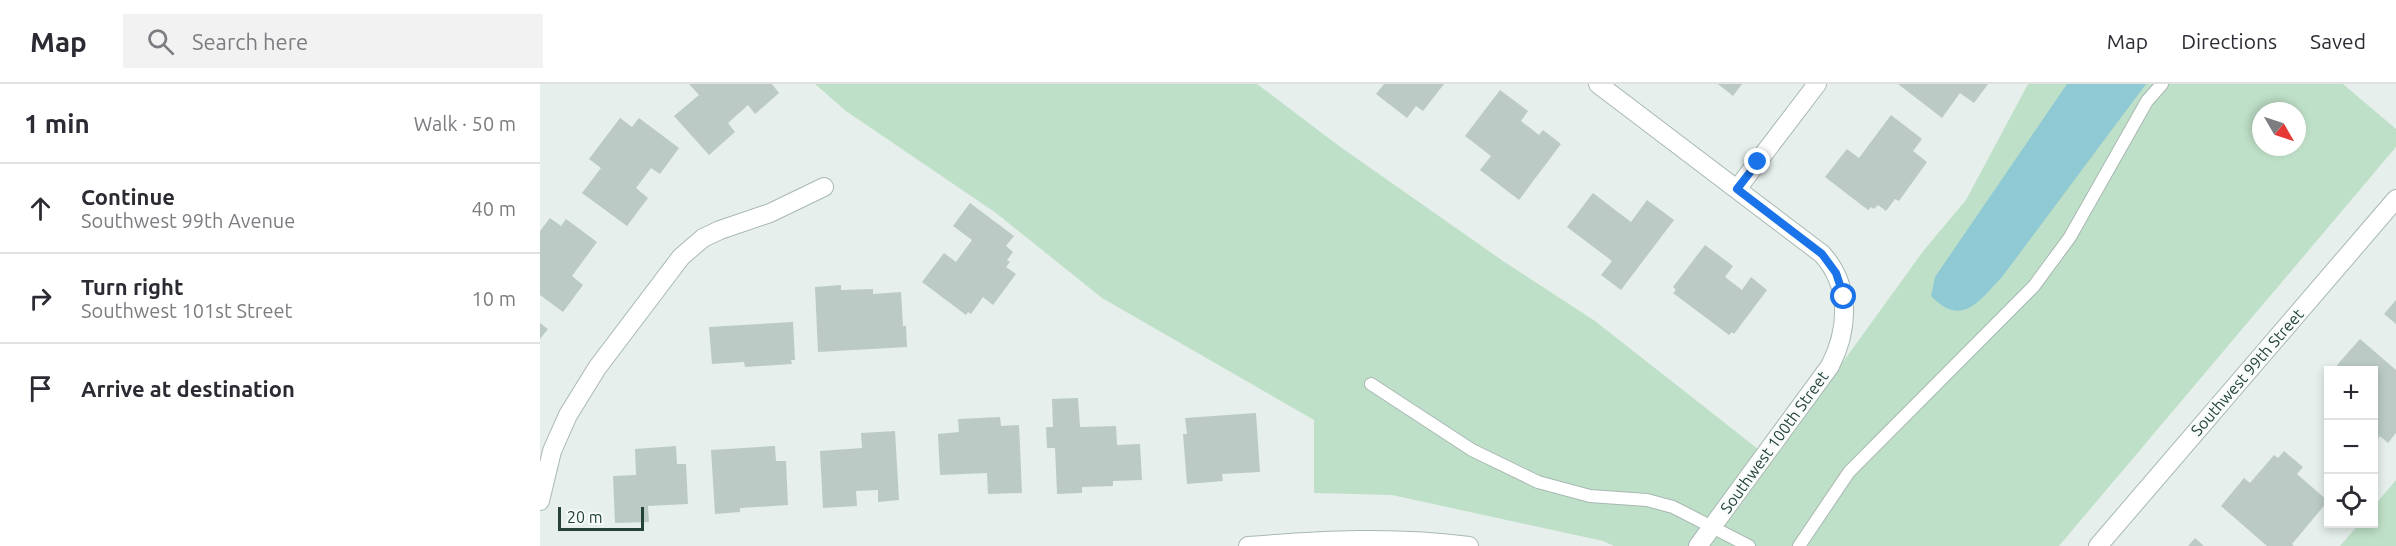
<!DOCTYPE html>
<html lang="en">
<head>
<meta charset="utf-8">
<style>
	:root { --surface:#fff; --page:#f2f2f3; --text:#2b2b33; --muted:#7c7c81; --line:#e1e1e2 }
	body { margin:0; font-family:Ubuntu,sans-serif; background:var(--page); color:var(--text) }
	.controls { position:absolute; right:18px; bottom:18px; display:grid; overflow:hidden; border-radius:0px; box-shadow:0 3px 9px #0003 }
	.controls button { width:54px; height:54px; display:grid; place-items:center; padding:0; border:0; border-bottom:2px solid var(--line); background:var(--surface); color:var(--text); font:30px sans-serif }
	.compass { position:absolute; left:1712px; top:18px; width:54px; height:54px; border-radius:50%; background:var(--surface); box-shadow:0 3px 9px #0003; rotate:129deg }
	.scale { position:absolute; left:18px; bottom:15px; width:86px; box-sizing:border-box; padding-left:6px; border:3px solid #24423a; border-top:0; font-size:16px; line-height:21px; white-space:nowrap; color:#24423a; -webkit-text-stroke:4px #f7fbf9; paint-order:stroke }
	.stop { position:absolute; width:18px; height:18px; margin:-14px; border:4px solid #1a73e8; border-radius:50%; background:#fff }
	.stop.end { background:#1a73e8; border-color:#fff; box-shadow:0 2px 6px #0008 }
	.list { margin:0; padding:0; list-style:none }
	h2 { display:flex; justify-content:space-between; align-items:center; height:78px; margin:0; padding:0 24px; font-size:26px }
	h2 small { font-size:20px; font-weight:400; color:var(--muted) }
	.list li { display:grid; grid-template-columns:39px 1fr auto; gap:18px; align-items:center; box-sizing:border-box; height:90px; padding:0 24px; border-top:2px solid var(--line) }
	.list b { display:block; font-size:22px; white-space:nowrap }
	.list p { margin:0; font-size:20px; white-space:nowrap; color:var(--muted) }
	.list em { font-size:20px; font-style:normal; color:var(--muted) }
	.icon { flex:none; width:33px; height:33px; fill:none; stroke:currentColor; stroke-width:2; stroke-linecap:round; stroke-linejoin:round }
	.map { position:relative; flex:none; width:1856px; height:462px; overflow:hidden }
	header { display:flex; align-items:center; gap:36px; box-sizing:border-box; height:84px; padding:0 30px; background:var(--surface); border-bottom:2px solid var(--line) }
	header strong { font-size:28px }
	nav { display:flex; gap:33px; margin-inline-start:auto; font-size:21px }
	.search { width:420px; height:54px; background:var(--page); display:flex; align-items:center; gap:15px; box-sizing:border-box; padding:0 21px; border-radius:0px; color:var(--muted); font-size:22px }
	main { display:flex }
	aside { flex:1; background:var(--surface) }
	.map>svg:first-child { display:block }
	.green { fill:#bfe0c8; fill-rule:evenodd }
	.water { fill:#8ec9d4 }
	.building { fill:#bbcac4 }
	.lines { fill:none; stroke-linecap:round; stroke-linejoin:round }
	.service-casing { stroke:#a8b8b2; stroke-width:14 }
	.minor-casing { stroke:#a8b8b2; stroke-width:20 }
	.service { stroke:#fff; stroke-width:12 }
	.minor { stroke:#fff; stroke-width:18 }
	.route { stroke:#1a73e8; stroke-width:8 }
	.labels { text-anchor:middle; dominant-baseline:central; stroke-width:4.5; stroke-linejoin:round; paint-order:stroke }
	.street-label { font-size:16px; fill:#24423a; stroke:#f7fbf9 }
</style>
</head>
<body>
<header>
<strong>Map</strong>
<div class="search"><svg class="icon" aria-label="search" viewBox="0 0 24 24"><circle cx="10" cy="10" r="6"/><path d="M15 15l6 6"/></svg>Search here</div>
<nav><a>Map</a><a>Directions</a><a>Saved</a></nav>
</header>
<main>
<aside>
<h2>1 min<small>Walk · 50 m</small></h2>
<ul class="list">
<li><svg class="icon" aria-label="ahead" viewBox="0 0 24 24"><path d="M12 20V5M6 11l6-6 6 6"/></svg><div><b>Continue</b><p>Southwest 99th Avenue</p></div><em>40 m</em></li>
<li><svg class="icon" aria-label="right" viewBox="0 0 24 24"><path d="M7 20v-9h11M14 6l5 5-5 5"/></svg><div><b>Turn right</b><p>Southwest 101st Street</p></div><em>10 m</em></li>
<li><svg class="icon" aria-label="arrive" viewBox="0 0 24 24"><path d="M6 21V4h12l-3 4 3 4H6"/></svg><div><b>Arrive at destination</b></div></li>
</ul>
</aside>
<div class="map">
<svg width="1856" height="462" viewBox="0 0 1856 462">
	<rect width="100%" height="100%" fill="#e6efeb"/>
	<!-- green -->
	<g class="green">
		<path d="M275,0H717L799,62L963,177L1055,237L1232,376L1384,166L1426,116L1488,0H1803L1856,45V63L1519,462H1074L1063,457L852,411L774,409V336L562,214L456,129L306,27ZM1721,27H1757V63H1721Z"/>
		<polygon points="1856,396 1856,462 1800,462 1819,440 1834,440 1834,422"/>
	</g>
	<!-- water -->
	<path class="water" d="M1527,0H1606L1462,193C1439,217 1422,244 1391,212L1395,193Z"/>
	<!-- building -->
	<g class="building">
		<polygon points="149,0 232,0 239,9 215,30 208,21 188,39 195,48 169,71 134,32 159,11"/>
		<polygon points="844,0 904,0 883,27 876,22 867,34 836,10"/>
		<polygon points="1178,0 1202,0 1193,12"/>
		<polygon points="1358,0 1448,0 1434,19 1420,9 1402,34"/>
		<polygon points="960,6 988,27 981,37 999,51 1003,46 1021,60 979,116 940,86 951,72 925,52"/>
		<polygon points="1351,31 1382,55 1373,67 1387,78 1359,117 1355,115 1346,127 1338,121 1334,125 1331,123 1328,126 1285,93 1307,65 1319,74"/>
		<polygon points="80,34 92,43 99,34 139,64 120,90 111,84 96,104 108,114 87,142 42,109 61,84 49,75"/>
		<polygon points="1053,109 1091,138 1107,116 1134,136 1081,206 1061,191 1072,177 1027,143"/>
		<polygon points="430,119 474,152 466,162 473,168 467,176 470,178 466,183 476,190 453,221 443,213 431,230 428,228 426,231 382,198 404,169 416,178 432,156 413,142"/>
		<polygon points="10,134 21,142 26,135 57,158 32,192 43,201 23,228 0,211 0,147"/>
		<polygon points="1165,161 1193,182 1185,193 1202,206 1211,193 1227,206 1194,250 1192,248 1189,251 1133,209 1136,206 1133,203"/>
		<polygon points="301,201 301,206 333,205 333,210 361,208 363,242 366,242 367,263 278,268 275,203"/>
		<polygon points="1856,216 1856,240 1844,230"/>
		<polygon points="253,238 255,276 251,276 252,280 205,283 204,278 172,280 169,243"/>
		<polygon points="0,239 8,245 0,255"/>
		<polygon points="1820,255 1856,286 1856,349 1848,359 1840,352 1834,360 1834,286 1803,286 1797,281"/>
		<polygon points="538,314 540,343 576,342 577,361 600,360 602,396 573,397 573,402 542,403 542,409 517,410 515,364 507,364 506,343 513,343 512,315"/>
		<polygon points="716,329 720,388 682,390 683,397 647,400 643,350 647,350 645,334"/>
		<polygon points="460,333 461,342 479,341 482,409 448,410 447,389 400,391 398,350 419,348 418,335"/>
		<polygon points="355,347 359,416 338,418 338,406 316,407 317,422 283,424 280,367 322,364 321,349"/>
		<polygon points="136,362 137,380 146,380 148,420 108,422 109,438 75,439 73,392 96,391 95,365"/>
		<polygon points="235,362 236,377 246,377 248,421 200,424 200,428 175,430 171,366"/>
		<polygon points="1744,367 1763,383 1757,390 1788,417 1752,460 1754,462 1727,462 1681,422 1704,394 1710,399 1734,371 1738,374"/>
		<polygon points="1655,454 1664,462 1648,462"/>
	</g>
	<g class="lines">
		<defs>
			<g id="service">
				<polyline points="831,300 932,366 998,398 1050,412 1107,416 1133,423 1209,462"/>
				<polyline points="1259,462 1309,388 1494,202 1530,153 1607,17 1622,0"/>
			</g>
			<g id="minor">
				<path d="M1058,0L1282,170C1311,202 1309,245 1290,282L1158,462"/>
				<polyline points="1197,105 1277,0"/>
				<polyline points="0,417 12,367 28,331 57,284 141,173 163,154 180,146 230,129 284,103"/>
				<path d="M708,462C782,456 856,452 929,462"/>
				<polyline points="1558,462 1856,115"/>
			</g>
		</defs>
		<!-- service casing -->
		<use href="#service" class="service-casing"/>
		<!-- minor casing -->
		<use href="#minor" class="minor-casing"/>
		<!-- service -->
		<use href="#service" class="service"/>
		<!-- minor -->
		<use href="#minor" class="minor"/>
	</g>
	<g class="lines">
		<!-- route -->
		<polyline class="route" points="1218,78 1197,105 1282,170 1296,189 1304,213"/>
	</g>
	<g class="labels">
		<!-- street labels -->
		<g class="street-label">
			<text transform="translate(1707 288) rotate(-49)">Southwest 99th Street</text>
			<text transform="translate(1234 358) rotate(-54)">Southwest 100th Street</text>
		</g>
	</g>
</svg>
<div class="controls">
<button>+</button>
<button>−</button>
<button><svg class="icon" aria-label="locate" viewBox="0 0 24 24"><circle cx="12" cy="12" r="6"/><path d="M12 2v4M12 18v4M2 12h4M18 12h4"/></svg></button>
</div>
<svg class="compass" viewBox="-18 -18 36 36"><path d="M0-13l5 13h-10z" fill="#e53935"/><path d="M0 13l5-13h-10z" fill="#7c7c81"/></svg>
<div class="scale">20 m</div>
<div class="stop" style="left:1304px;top:213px"></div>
<div class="stop end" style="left:1218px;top:78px"></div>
</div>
</main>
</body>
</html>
